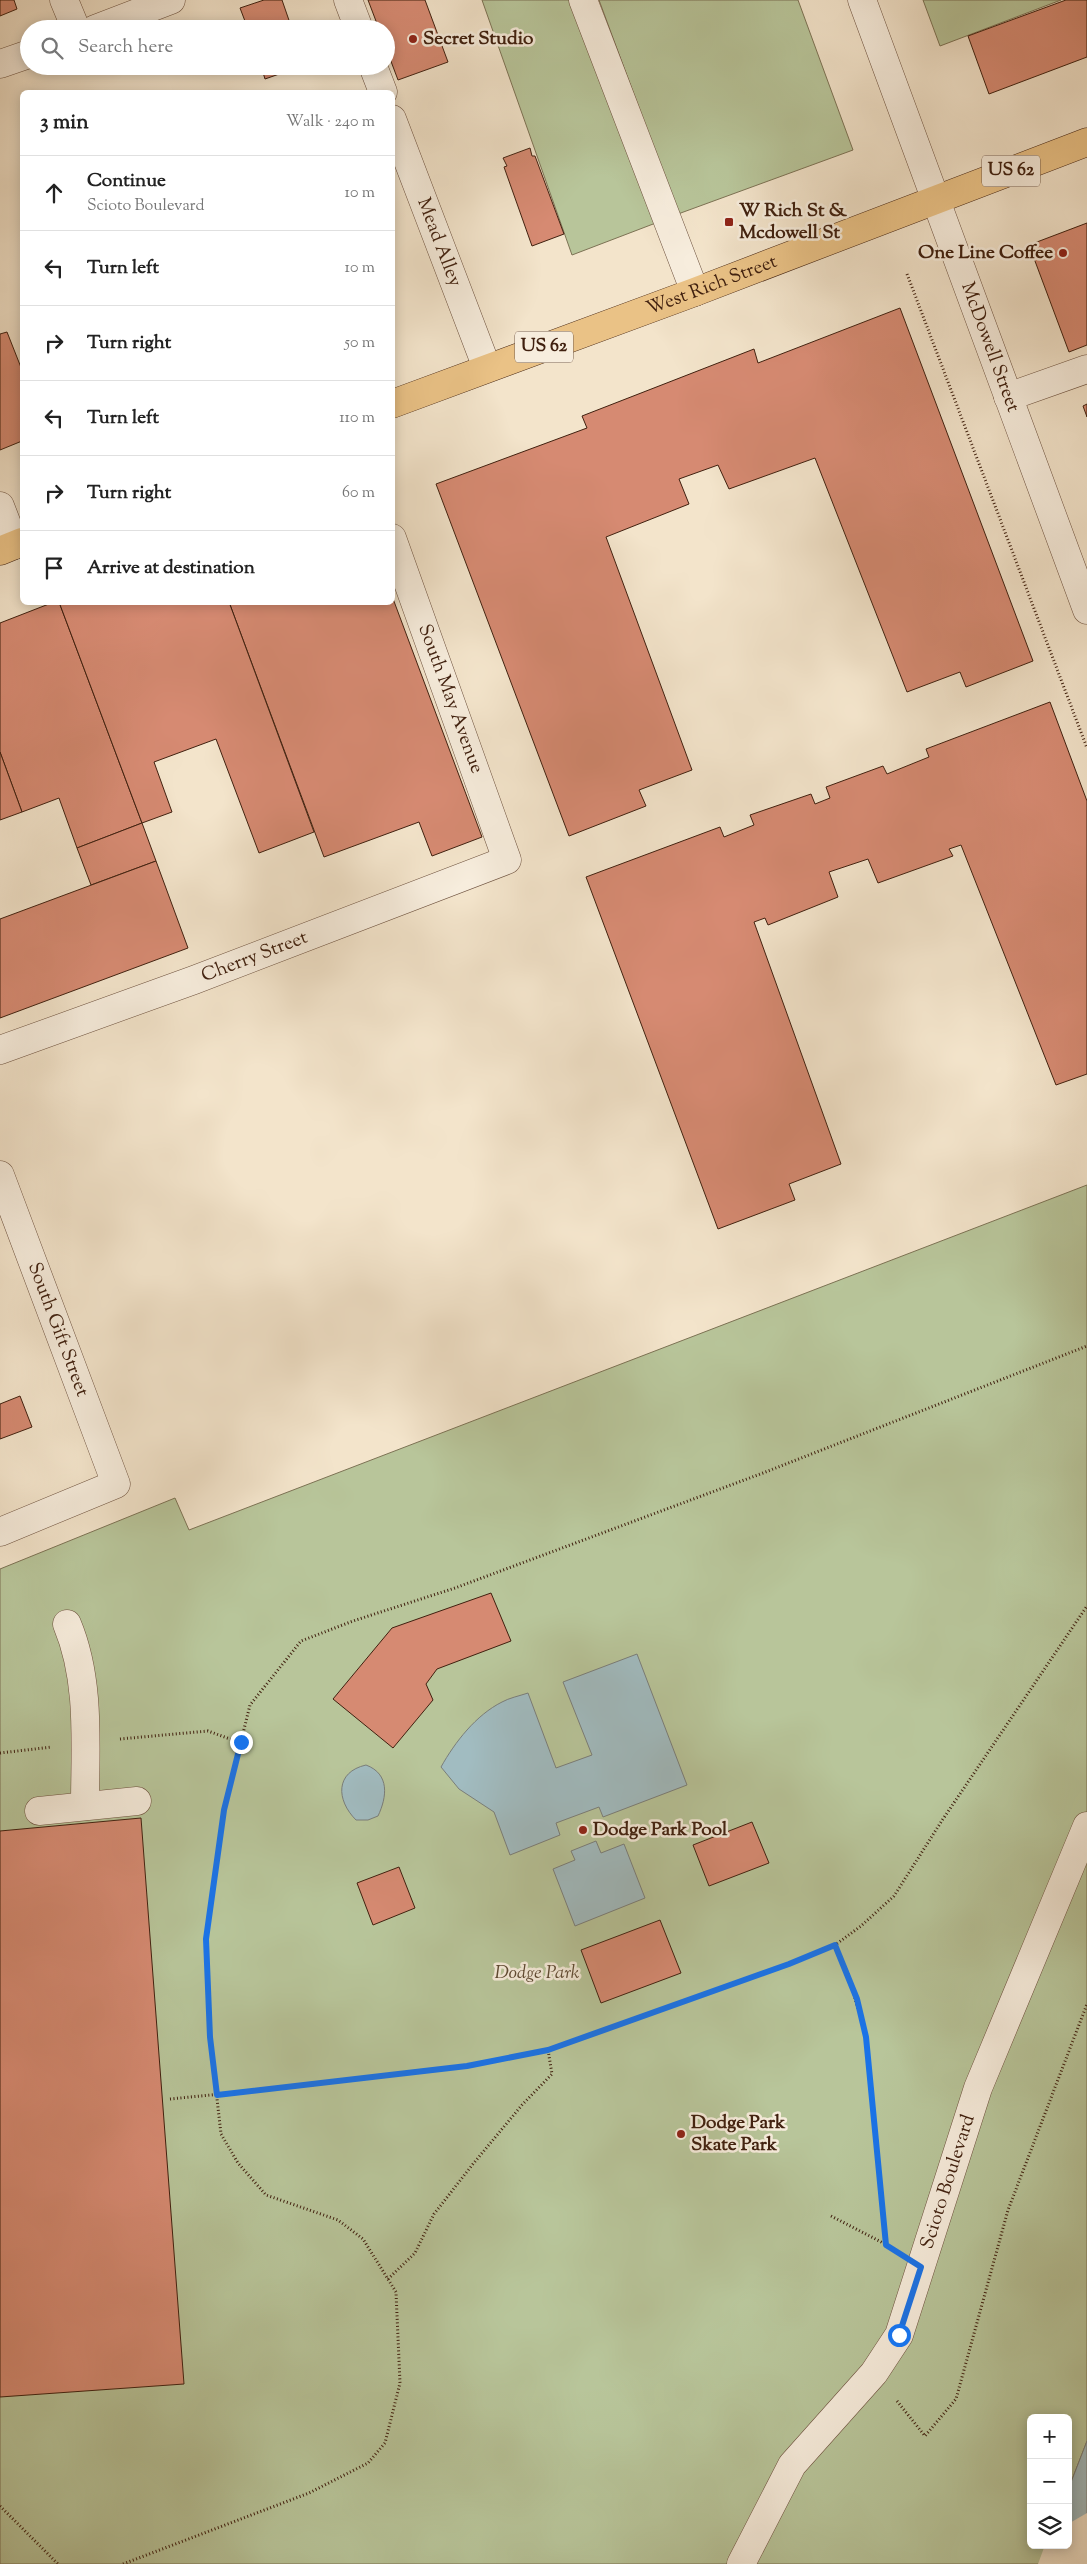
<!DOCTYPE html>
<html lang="en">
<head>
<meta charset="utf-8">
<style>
	:root { --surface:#fff; --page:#f2f2f2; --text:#222; --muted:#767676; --line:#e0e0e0 }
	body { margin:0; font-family:"Sorts Mill Goudy",serif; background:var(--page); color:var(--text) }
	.controls { position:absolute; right:15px; bottom:15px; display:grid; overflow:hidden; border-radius:8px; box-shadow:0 2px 12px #0003 }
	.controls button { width:45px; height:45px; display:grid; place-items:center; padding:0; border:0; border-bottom:1px solid var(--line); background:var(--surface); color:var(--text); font:25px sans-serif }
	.stop { position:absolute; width:15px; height:15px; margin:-11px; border:4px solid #1a73e8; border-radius:50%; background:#fff }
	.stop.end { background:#1a73e8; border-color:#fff; box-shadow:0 1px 5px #0008 }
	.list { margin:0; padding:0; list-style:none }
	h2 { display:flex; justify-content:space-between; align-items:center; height:65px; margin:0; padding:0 20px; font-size:21px }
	h2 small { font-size:16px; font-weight:400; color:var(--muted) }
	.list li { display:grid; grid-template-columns:32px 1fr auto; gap:15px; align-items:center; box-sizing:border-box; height:75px; padding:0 20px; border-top:1px solid var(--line) }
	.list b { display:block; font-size:19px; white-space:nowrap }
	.list p { margin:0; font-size:16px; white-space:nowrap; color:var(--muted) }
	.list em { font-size:16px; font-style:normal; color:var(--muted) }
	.icon { flex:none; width:28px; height:28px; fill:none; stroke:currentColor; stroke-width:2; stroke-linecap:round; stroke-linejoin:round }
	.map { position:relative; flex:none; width:1087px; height:2564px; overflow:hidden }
	.search { position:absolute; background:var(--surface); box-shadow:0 2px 12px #0003; left:20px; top:20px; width:375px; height:55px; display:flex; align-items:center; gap:12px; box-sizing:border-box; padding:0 18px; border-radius:28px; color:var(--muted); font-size:19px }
	.panel { position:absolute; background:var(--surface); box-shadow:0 2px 12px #0003; left:20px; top:90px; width:375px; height:515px; border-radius:8px }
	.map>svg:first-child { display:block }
	.green { fill:#b8c59a; stroke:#7c7254 }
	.water { fill:#a1bcc1; stroke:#7a7e7a }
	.pier { fill:#f3e4cb }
	.building { fill:#d68a72; stroke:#40200f }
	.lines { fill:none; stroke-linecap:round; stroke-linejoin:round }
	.minor-casing { stroke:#6d513e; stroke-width:29 }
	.major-casing { stroke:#40200f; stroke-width:29 }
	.path { stroke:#40200f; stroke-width:3; stroke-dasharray:1 2.5; stroke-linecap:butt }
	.minor { stroke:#f7eddd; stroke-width:28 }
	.major { stroke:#eac286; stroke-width:28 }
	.route { stroke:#1a73e8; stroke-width:6 }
	.poi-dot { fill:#8f2418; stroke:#f7eddd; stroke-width:2 }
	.labels { text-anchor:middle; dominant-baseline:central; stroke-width:5; stroke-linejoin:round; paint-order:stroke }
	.shield { fill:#f7eddd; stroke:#775e4d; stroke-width:1 }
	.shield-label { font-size:18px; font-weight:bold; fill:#40200f }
	.poi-label { font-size:19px; font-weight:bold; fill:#40200f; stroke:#f7eddd; text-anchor:start }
	.street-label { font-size:19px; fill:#40200f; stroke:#f7eddd }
	.park-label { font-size:19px; font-style:italic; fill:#5e4932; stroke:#f7eddd }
</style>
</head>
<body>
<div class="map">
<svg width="1087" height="2564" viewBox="0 0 1087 2564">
	<rect width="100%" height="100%" fill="#f3e4cb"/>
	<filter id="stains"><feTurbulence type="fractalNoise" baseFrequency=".004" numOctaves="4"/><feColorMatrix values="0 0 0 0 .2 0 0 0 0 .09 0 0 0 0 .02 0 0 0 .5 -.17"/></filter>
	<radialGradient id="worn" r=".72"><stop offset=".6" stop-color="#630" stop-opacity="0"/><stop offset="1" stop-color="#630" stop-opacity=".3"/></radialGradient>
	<!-- green -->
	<g class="green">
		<polygon points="482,0 581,0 661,221 572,255"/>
		<polygon points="599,0 798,0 853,150 678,214"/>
		<polygon points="923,0 1061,0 940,46"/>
		<polygon points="1087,1185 1087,2441 1068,2490 1068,2418 1031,2418 1031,2545 1047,2545 1040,2564 0,2564 0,1569 175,1498 189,1530"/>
	</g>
	<!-- water -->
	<g class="water">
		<path d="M637,1654L687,1785L603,1817L599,1807L556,1823L560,1835L510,1855L494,1812L459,1789L441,1767C455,1742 476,1715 502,1702C509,1698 519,1696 528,1693L556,1768L592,1755L563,1682Z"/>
		<path d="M366,1765C390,1774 387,1797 378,1816L368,1820H356C336,1800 335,1772 366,1765Z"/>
		<polygon points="596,1841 601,1853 624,1844 645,1898 575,1926 553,1869 575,1860 571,1851"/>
		<polygon points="1087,2441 1087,2564 1040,2564 1068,2545 1068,2490"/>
	</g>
	<!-- pier -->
	<polygon class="pier" points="1087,2513 1087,2564 1038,2564 1045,2545 1068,2545 1068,2524"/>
	<!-- building -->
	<g class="building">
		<polygon points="0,0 14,0 17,9 0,16"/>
		<polygon points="264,0 282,0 292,29 248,29 240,8"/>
		<polygon points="368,0 425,0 448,62 398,80 386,48 386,29 379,29"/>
		<polygon points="1066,0 1087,0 1087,57 989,94 968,36"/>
		<polygon points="261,66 302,66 265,79"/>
		<polygon points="530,148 532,156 535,156 564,234 532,246 504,167 507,166 503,158"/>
		<polygon points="1087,223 1087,345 1069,352 1029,245"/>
		<polygon points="900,308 1033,661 966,687 960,672 907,692 815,458 729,489 718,465 679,479 689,504 606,537 692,770 639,790 646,806 569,836 436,484 587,428 582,416 754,349 758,363"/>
		<polygon points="7,332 22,370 22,441 0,450 0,334"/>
		<polygon points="1087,404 1087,417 1083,406"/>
		<polygon points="392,596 482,837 432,856 419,822 324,857 229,602 392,602"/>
		<polygon points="54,602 59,602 142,823 77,848 59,798 22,812 0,752 0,623"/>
		<polygon points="59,602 229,602 314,832 259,853 216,739 154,762 172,812 142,823"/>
		<polygon points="1050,702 1087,801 1087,1074 1056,1085 961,845 949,849 953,856 878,883 868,859 829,872 838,897 768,925 765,918 754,922 841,1164 789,1184 795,1200 718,1229 586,877 720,827 724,837 754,825 750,815 811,794 815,804 830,798 826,787 883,766 887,774 929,757 926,749"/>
		<polygon points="0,752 22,812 0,820"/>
		<polygon points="142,823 156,861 91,885 77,848"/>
		<polygon points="156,861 188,948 0,1018 0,919"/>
		<polygon points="20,1396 32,1427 0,1439 0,1404"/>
		<polygon points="491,1593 511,1641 437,1669 426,1684 433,1700 393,1748 333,1699 392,1628"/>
		<polygon points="141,1818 184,2384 0,2397 0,1831"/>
		<polygon points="752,1822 769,1863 709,1886 693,1845"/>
		<polygon points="399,1867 415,1908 373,1925 357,1883"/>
		<polygon points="660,1920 681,1973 601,2003 581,1950"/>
	</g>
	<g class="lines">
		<defs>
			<g id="minor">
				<polyline points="64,0 76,29"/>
				<polyline points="348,0 359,29"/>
				<polyline points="583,0 695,292"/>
				<path id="s1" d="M862,0L1087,610"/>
				<polyline points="95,29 171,0"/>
				<polyline points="0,64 29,54"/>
				<polyline points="373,66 383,92"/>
				<path id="s2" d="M392,119L487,368"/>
				<polyline points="1008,397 1087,369"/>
				<polyline points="0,506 15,545"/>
				<path id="s3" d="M0,1050L194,980L507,860L392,538"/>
				<path id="s4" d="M0,1175L116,1484L0,1532"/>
				<path d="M67,1624C91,1681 85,1746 85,1806"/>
				<polyline points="39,1811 137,1801"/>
				<path id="s5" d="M741,2564L792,2465L874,2373L899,2335L978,2088L1087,1826"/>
			</g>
			<g id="major">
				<path id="s6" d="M392,404L695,292L1087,142"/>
				<polyline points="0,551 22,542"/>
			</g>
		</defs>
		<!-- minor casing -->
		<use href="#minor" class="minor-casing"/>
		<!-- major casing -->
		<use href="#major" class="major-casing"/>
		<!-- path -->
		<g class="path">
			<polyline points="907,274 1087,748"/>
			<polyline points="120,1739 208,1731 241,1743"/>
			<polyline points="0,1753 52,1747"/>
			<polyline points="835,1945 848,1974 866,2037 886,2245"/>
			<polyline points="170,2099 302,2086 467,2066 548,2050 789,1964 835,1945 861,1926 894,1896 943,1819 1087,1606"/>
			<polyline points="831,2216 887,2245"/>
			<polyline points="388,2279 415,2253 434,2214 473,2164 522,2105 552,2074 548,2050"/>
			<polyline points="897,2401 925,2436 956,2399 1008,2210 1087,2004"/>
			<polyline points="0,2506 58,2564"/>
			<polyline points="123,2564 309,2493 368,2463 385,2443 400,2383 396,2292 363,2239 338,2220 266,2195 238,2163 221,2134 210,2037 206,1939 224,1810 250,1705 301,1641 353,1621 455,1588 763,1473 1087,1346"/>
		</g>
		<!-- minor -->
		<use href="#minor" class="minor"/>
		<!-- major -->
		<use href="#major" class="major"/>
	</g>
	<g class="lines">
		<!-- route -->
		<polyline class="route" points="241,1742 224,1810 206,1939 210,2037 217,2095 467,2066 548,2050 789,1964 835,1945 857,1999 866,2037 886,2245 921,2267 899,2335"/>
	</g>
	<!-- markers -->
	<g class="poi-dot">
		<circle cx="413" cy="39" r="5"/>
		<rect x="724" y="217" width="10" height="10" rx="2.5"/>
		<circle cx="1063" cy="253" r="5"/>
		<circle cx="583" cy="1830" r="5"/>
		<circle cx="681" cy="2134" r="5"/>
	</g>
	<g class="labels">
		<!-- shield labels -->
		<g class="shield">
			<rect x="982" y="155.5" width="58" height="31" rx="4"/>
			<rect x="515" y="331.5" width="58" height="31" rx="4"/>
		</g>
		<g class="shield-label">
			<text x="1011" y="171">US 62</text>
			<text x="544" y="347">US 62</text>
		</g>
		<!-- poi labels -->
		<g class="poi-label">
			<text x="423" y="39">Secret Studio</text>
			<text x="739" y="211">W Rich St &amp;<tspan x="739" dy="22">Mcdowell St</tspan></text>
			<text x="1053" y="253" text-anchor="end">One Line Coffee</text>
			<text x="593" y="1830">Dodge Park Pool</text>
			<text x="691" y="2123">Dodge Park<tspan x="691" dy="22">Skate Park</tspan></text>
		</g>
		<!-- street labels -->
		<g class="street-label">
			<text stroke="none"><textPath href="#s2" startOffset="132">Mead Alley</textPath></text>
			<text stroke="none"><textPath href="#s6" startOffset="341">West Rich Street</textPath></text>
			<text stroke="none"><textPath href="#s1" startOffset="370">McDowell Street</textPath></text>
			<text transform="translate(450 699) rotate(70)">South May Avenue</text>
			<text stroke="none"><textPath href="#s3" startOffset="271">Cherry Street</textPath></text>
			<text stroke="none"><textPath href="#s4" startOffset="165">South Gift Street</textPath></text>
			<text stroke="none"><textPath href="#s5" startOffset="441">Scioto Boulevard</textPath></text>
		</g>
		<!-- park labels -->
		<g class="park-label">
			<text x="537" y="1973">Dodge Park</text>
		</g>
	</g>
	<rect width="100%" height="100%" filter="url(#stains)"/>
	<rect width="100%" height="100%" fill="url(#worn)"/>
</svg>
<div class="controls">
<button>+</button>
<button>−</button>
<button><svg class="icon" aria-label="layers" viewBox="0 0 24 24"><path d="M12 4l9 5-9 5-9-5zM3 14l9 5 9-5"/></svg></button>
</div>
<div class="stop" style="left:899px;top:2335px"></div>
<div class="stop end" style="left:241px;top:1742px"></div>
<div class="search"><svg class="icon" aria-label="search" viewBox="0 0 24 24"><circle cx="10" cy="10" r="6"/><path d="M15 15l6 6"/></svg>Search here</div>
<section class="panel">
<h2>3 min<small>Walk · 240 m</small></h2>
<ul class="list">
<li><svg class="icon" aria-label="ahead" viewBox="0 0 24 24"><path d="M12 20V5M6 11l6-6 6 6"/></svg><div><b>Continue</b><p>Scioto Boulevard</p></div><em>10 m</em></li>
<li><svg class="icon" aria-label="left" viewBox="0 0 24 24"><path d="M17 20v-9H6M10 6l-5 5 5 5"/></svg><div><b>Turn left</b></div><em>10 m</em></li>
<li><svg class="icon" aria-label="right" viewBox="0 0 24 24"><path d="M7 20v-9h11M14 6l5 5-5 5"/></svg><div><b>Turn right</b></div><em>50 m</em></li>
<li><svg class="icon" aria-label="left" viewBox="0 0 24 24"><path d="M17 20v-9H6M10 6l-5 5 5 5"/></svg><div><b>Turn left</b></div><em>110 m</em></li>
<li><svg class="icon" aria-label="right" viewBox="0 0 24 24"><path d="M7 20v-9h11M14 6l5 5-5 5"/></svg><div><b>Turn right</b></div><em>60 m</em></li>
<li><svg class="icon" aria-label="arrive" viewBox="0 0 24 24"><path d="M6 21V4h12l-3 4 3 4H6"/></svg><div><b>Arrive at destination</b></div></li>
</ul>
</section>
</div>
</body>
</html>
